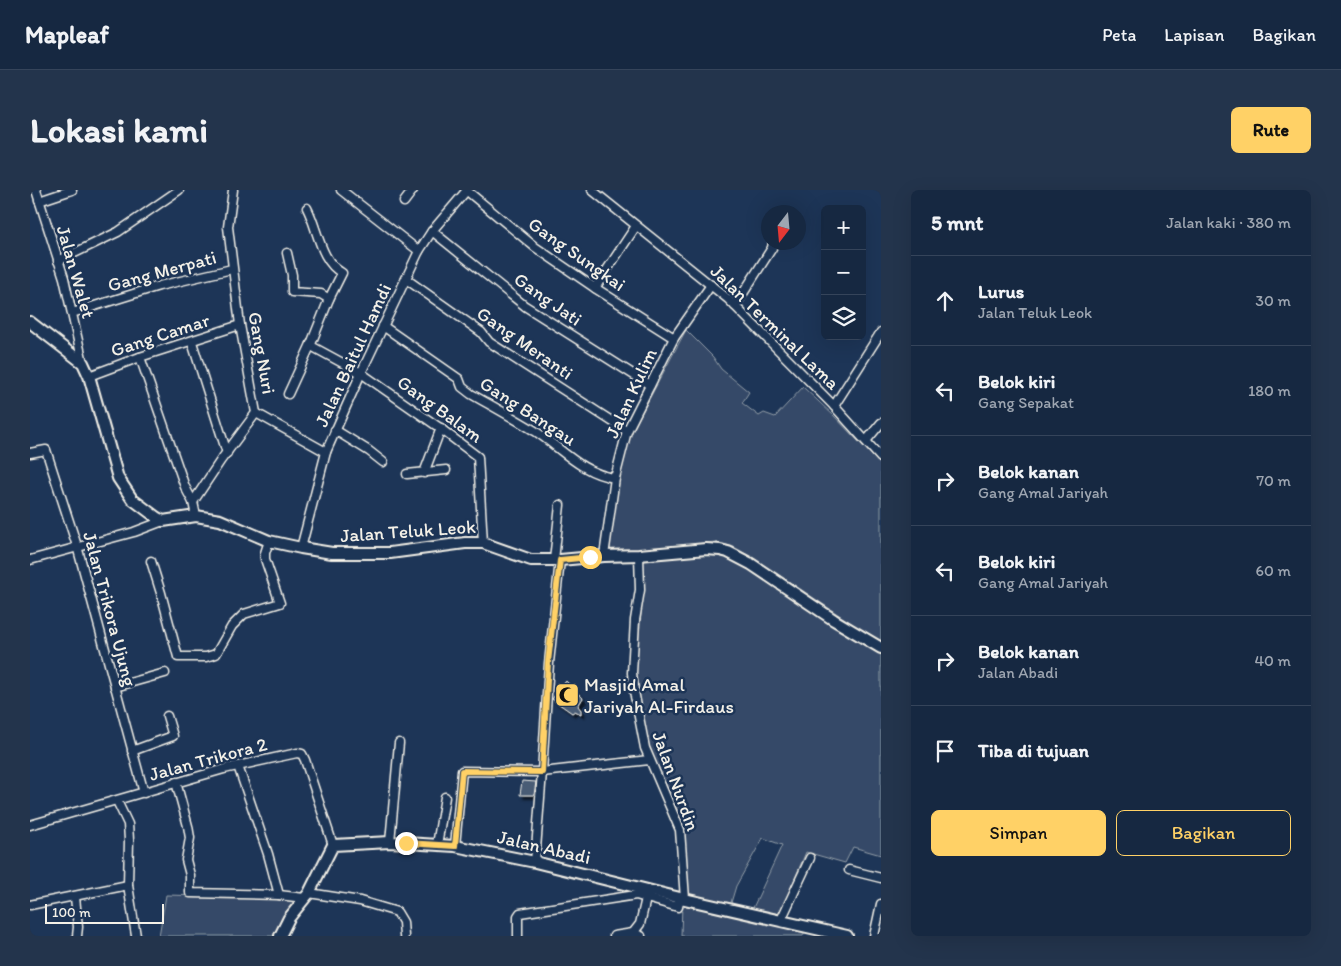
<!DOCTYPE html>
<html lang="id">
<head>
<meta charset="utf-8">
<style>
	:root { --surface:#162841; --page:#23344c; --text:#f1f3f6; --muted:#9ea6b1; --line:#35445a; --accent:#ffd166 }
	body { margin:0; font-family:Itim,sans-serif; background:var(--page); color:var(--text) }
	.controls { position:absolute; right:15px; top:15px; display:grid; overflow:hidden; border-radius:8px; box-shadow:0 5px 20px #0002 }
	.controls button { width:45px; height:45px; display:grid; place-items:center; padding:0; border:0; border-bottom:1px solid var(--line); background:var(--surface); color:var(--text); font:25px sans-serif }
	.compass { position:absolute; left:731px; top:15px; width:45px; height:45px; border-radius:50%; background:var(--surface); box-shadow:0 5px 20px #0002; rotate:196deg }
	.scale { position:absolute; left:15px; bottom:12px; width:119px; box-sizing:border-box; padding-left:5px; border:2px solid #f4f1e8; border-top:0; font-size:14px; line-height:18px; white-space:nowrap; color:#f4f1e8; -webkit-text-stroke:4px #1d3557; paint-order:stroke }
	.stop { position:absolute; width:15px; height:15px; margin:-11px; border:4px solid #ffd166; border-radius:50%; background:#fff }
	.stop.end { background:#ffd166; border-color:#fff; box-shadow:0 1px 5px #0008 }
	.list { margin:0; padding:0; list-style:none }
	h2 { display:flex; justify-content:space-between; align-items:center; height:65px; margin:0; padding:0 20px; font-size:21px }
	h2 small { font-size:16px; font-weight:400; color:var(--muted) }
	.list li { display:grid; grid-template-columns:32px 1fr auto; gap:15px; align-items:center; box-sizing:border-box; height:90px; padding:0 20px; border-top:1px solid var(--line) }
	.list b { display:block; font-size:19px; white-space:nowrap }
	.list p { margin:0; font-size:16px; white-space:nowrap; color:var(--muted) }
	.list em { font-size:16px; font-style:normal; color:var(--muted) }
	.actions { display:flex; gap:10px; padding:15px 20px }
	.actions a { flex:1; padding:11px 0; border:1px solid var(--accent); border-radius:8px; text-align:center; font-size:18px; color:var(--accent) }
	.actions .main { background:var(--accent); color:#111 }
	.icon { flex:none; width:28px; height:28px; fill:none; stroke:currentColor; stroke-width:2; stroke-linecap:round; stroke-linejoin:round }
	.map { position:relative; flex:none; width:851px; height:746px; overflow:hidden; border-radius:8px }
	header { display:flex; align-items:center; gap:30px; box-sizing:border-box; height:70px; padding:0 25px; background:var(--surface); border-bottom:1px solid var(--line) }
	header strong { font-size:24px }
	nav { display:flex; gap:28px; margin-inline-start:auto; font-size:18px }
	.intro { display:flex; align-items:center; justify-content:space-between; box-sizing:border-box; height:120px; padding:0 30px }
	h1 { margin:0; font-size:35px }
	.button { padding:12px 22px; border-radius:8px; background:var(--accent); color:#111; font-size:18px; font-weight:700 }
	main { display:flex; gap:30px; padding:0 30px }
	aside { flex:1; background:var(--surface); border-radius:8px; box-shadow:0 5px 20px #0002 }
	.map>svg:first-child { display:block }
	.green { fill:#354a67; stroke:#949ea8 }
	.building { fill:#485b74; stroke:#f4f1e8; filter:url(#shadow) }
	.lines { fill:none; stroke-linecap:round; stroke-linejoin:round }
	.street-casing { stroke:#f4f1e8; stroke-width:11 }
	.secondary-casing { stroke:#f4f1e8; stroke-width:14 }
	.street { stroke:#1d3557; stroke-width:8 }
	.secondary { stroke:#1d3557; stroke-width:10 }
	.route { stroke:#ffd166; stroke-width:6 }
	.labels { text-anchor:middle; dominant-baseline:central; stroke-width:5; stroke-linejoin:round; paint-order:stroke }
	.street-label { font-size:19px; fill:#f4f1e8; stroke:#1d3557 }
	.poi-label { font-size:19px; fill:#f4f1e8; stroke:#1d3557; text-anchor:start }
</style>
</head>
<body>
<header>
<strong>Mapleaf</strong>
<nav><a>Peta</a><a>Lapisan</a><a>Bagikan</a></nav>
</header>
<div class="intro"><h1>Lokasi kami</h1><a class="button">Rute</a></div>
<main>
<div class="map">
<svg width="851" height="746" viewBox="0 0 851 746">
	<defs>
		<filter id="shadow"><feDropShadow dx="3.5" dy="3.5" stdDeviation="1" flood-color="#0009"/></filter>
	</defs>
	<rect width="100%" height="100%" fill="#1d3557"/>
	<filter id="ink" filterUnits="userSpaceOnUse"><feTurbulence type="fractalNoise" baseFrequency=".02" numOctaves="2"/><feDisplacementMap in="SourceGraphic" scale="10" xChannelSelector="R" yChannelSelector="G"/><feConvolveMatrix kernelMatrix="1 2 1 2 8 2 1 2 1" color-interpolation-filters="sRGB"/></filter>
	<g filter="url(#ink)">
		<!-- green -->
		<g class="green">
			<polygon points="656,140 683,167 691,179 719,202 712,213 729,226 734,223 745,227 773,197 803,225 851,275 851,453 727,370 704,357 686,352 580,362 580,339 588,291 599,247"/>
			<polygon points="682,364 697,366 716,375 851,462 851,665 823,657 815,673 776,662 749,726 722,720 752,655 733,648 706,696 700,716 664,707 658,703 653,632 626,577 617,554 611,518 606,478 614,393 613,370"/>
			<polygon points="136,705 254,708 269,710 246,746 129,746"/>
			<polygon points="652,714 775,741 773,746 651,746"/>
		</g>
		<!-- building -->
		<g class="building">
			<polygon points="536,491 553,508 548,516 551,520 551,524 545,521 542,523 522,509"/>
			<polygon points="492,591 506,592 504,605 490,605"/>
		</g>
		<g class="lines">
			<defs>
				<g id="street">
					<polyline points="6,0 34,88 53,173"/>
					<polyline points="311,0 389,61"/>
					<polyline points="436,0 505,57 565,98 644,148"/>
					<polyline points="562,0 698,109 804,216 851,268"/>
					<polyline points="9,11 42,0"/>
					<polyline points="374,12 383,0"/>
					<path d="M277,18C288,39 290,71 312,83L299,109L281,154L283,157L331,183L407,236L448,267L453,353"/>
					<polyline points="402,41 495,116 620,195"/>
					<polyline points="257,63 262,85 262,102 291,104 299,109"/>
					<polyline points="28,71 88,42 149,0"/>
					<polyline points="376,89 451,142 459,152 597,241"/>
					<polyline points="565,98 606,36"/>
					<polyline points="705,116 742,58 743,52"/>
					<polyline points="42,123 129,96 202,79"/>
					<path d="M353,136L429,189L432,197L441,204C462,216 484,228 505,241C531,258 552,284 585,288"/>
					<polyline points="162,152 197,263"/>
					<polyline points="110,167 155,297 163,312 166,326"/>
					<polyline points="59,186 110,167 210,135"/>
					<polyline points="258,204 281,154"/>
					<polyline points="804,216 851,142"/>
					<polyline points="226,223 296,262"/>
					<polyline points="305,240 339,261 353,272"/>
					<polyline points="836,251 851,233"/>
					<polyline points="0,263 16,260 47,356 114,603"/>
					<polyline points="394,283 411,238"/>
					<polyline points="377,284 416,280"/>
					<polyline points="163,312 191,270 226,223 210,135 198,37 203,0"/>
					<polyline points="271,358 296,262 331,183 389,61 402,41 437,0"/>
					<polyline points="609,365 610,400 605,430 602,483 604,501 615,558 650,640 655,709"/>
					<polyline points="574,366 585,288 597,241 644,148 681,95"/>
					<polyline points="0,370 104,342 133,331"/>
					<polyline points="524,370 530,315"/>
					<polyline points="121,371 131,403 148,467 176,467 186,464 202,436 214,424 250,413 235,369 235,363 239,351"/>
					<polyline points="85,497 135,483"/>
					<polyline points="102,561 143,546 137,526"/>
					<polyline points="208,576 238,664 249,705"/>
					<polyline points="146,592 158,636 160,648 156,670 160,685 160,703 249,705 274,708"/>
					<polyline points="87,611 98,634 99,650 98,695 106,746"/>
					<polyline points="0,635 194,579 267,563 272,564 275,570 303,655"/>
					<polyline points="360,652 369,553"/>
					<polyline points="407,655 415,607"/>
					<polyline points="425,656 432,581 512,582 619,570"/>
					<polyline points="505,672 512,582 519,473 530,370"/>
					<polyline points="819,680 851,688"/>
					<polyline points="279,703 330,711 367,722 373,732 374,746"/>
					<polyline points="45,707 48,737 47,746"/>
					<polyline points="0,715 98,695"/>
					<polyline points="751,730 780,668"/>
					<polyline points="603,743 610,734 617,704"/>
					<polyline points="488,746 488,726 490,723 606,705 648,717 650,708"/>
					<polyline points="584,746 603,743 611,746"/>
					<polyline points="844,746 851,714"/>
				</g>
				<g id="secondary">
					<polyline points="0,132 53,173 59,186 88,288 102,309 126,327 133,331 166,326 190,330 239,351 271,358 302,363 360,363 435,353 453,353 501,370 530,370 574,366 609,365 676,359 690,360 698,362 721,374 804,430 851,458"/>
					<polyline points="250,746 259,728 279,703 303,655 360,652 425,656 505,672 650,708 817,746"/>
				</g>
			</defs>
			<!-- street casing -->
			<use href="#street" class="street-casing"/>
			<!-- secondary casing -->
			<use href="#secondary" class="secondary-casing"/>
			<!-- street -->
			<use href="#street" class="street"/>
			<!-- secondary -->
			<use href="#secondary" class="secondary"/>
		</g>
	</g>
	<g class="lines" filter="url(#ink)">
		<!-- route -->
		<polyline class="route" points="376,653 425,656 432,581 512,582 518,472 530,370 560,367"/>
	</g>
	<!-- icons -->
	<defs>
		<symbol id="mosque-square" viewBox="-11 -11 22 22"><rect x="-9" y="-9" width="18" height="18" rx="4" fill="#ffd166" stroke="#1d3557"/><path d="M3.5-4.9A6 6 0 1 0 3.5 4.9A5 5 0 1 1 3.5-4.9Z" fill="#111"/></symbol>
	</defs>
	<g fill-rule="evenodd">
		<use href="#mosque-square" x="523" y="491" width="28" height="28"/>
	</g>
	<g class="labels">
		<!-- street labels -->
		<g class="street-label">
			<text transform="translate(547 64) rotate(35)">Gang Sungkai</text>
			<text transform="translate(132 81) rotate(-15)">Gang Merpati</text>
			<text transform="translate(46 82) rotate(74)">Jalan Walet</text>
			<text transform="translate(518 109) rotate(35)">Gang Jati</text>
			<text transform="translate(745 137) rotate(44)">Jalan Terminal Lama</text>
			<text transform="translate(130 145) rotate(-18)">Gang Camar</text>
			<text transform="translate(495 153) rotate(35)">Gang Meranti</text>
			<text transform="translate(232 163) rotate(80)">Gang Nuri</text>
			<text transform="translate(323 165) rotate(-65)">Jalan Baitul Hamdi</text>
			<text transform="translate(601 203) rotate(-65)">Jalan Kulim</text>
			<text transform="translate(410 219) rotate(36)">Gang Balam</text>
			<text transform="translate(498 221) rotate(33)">Gang Bangau</text>
			<text transform="translate(378 341) rotate(-4)">Jalan Teluk Leok</text>
			<text transform="translate(80 419) rotate(75)">Jalan Trikora Ujung</text>
			<text transform="translate(178 569) rotate(-15)">Jalan Trikora 2</text>
			<text transform="translate(646 591) rotate(70)">Jalan Nurdin</text>
			<text transform="translate(514 657) rotate(13)">Jalan Abadi</text>
		</g>
		<!-- poi labels -->
		<g class="poi-label">
			<text x="554" y="494">Masjid Amal<tspan x="554" dy="22">Jariyah Al-Firdaus</tspan></text>
		</g>
	</g>
</svg>
<div class="controls">
<button>+</button>
<button>−</button>
<button><svg class="icon" aria-label="layers" viewBox="0 0 24 24"><path d="M12 4l9 5-9 5-9-5zM3 14l9 5 9-5"/></svg></button>
</div>
<svg class="compass" viewBox="-18 -18 36 36"><path d="M0-13l5 13h-10z" fill="#e53935"/><path d="M0 13l5-13h-10z" fill="#9ea6b1"/></svg>
<div class="scale">100 m</div>
<div class="stop" style="left:560px;top:367px"></div>
<div class="stop end" style="left:376px;top:653px"></div>
</div>
<aside>
<h2>5 mnt<small>Jalan kaki · 380 m</small></h2>
<ul class="list">
<li><svg class="icon" aria-label="ahead" viewBox="0 0 24 24"><path d="M12 20V5M6 11l6-6 6 6"/></svg><div><b>Lurus</b><p>Jalan Teluk Leok</p></div><em>30 m</em></li>
<li><svg class="icon" aria-label="left" viewBox="0 0 24 24"><path d="M17 20v-9H6M10 6l-5 5 5 5"/></svg><div><b>Belok kiri</b><p>Gang Sepakat</p></div><em>180 m</em></li>
<li><svg class="icon" aria-label="right" viewBox="0 0 24 24"><path d="M7 20v-9h11M14 6l5 5-5 5"/></svg><div><b>Belok kanan</b><p>Gang Amal Jariyah</p></div><em>70 m</em></li>
<li><svg class="icon" aria-label="left" viewBox="0 0 24 24"><path d="M17 20v-9H6M10 6l-5 5 5 5"/></svg><div><b>Belok kiri</b><p>Gang Amal Jariyah</p></div><em>60 m</em></li>
<li><svg class="icon" aria-label="right" viewBox="0 0 24 24"><path d="M7 20v-9h11M14 6l5 5-5 5"/></svg><div><b>Belok kanan</b><p>Jalan Abadi</p></div><em>40 m</em></li>
<li><svg class="icon" aria-label="arrive" viewBox="0 0 24 24"><path d="M6 21V4h12l-3 4 3 4H6"/></svg><div><b>Tiba di tujuan</b></div></li>
</ul>
<div class="actions"><a class="main">Simpan</a><a>Bagikan</a></div>
</aside>
</main>
</body>
</html>
